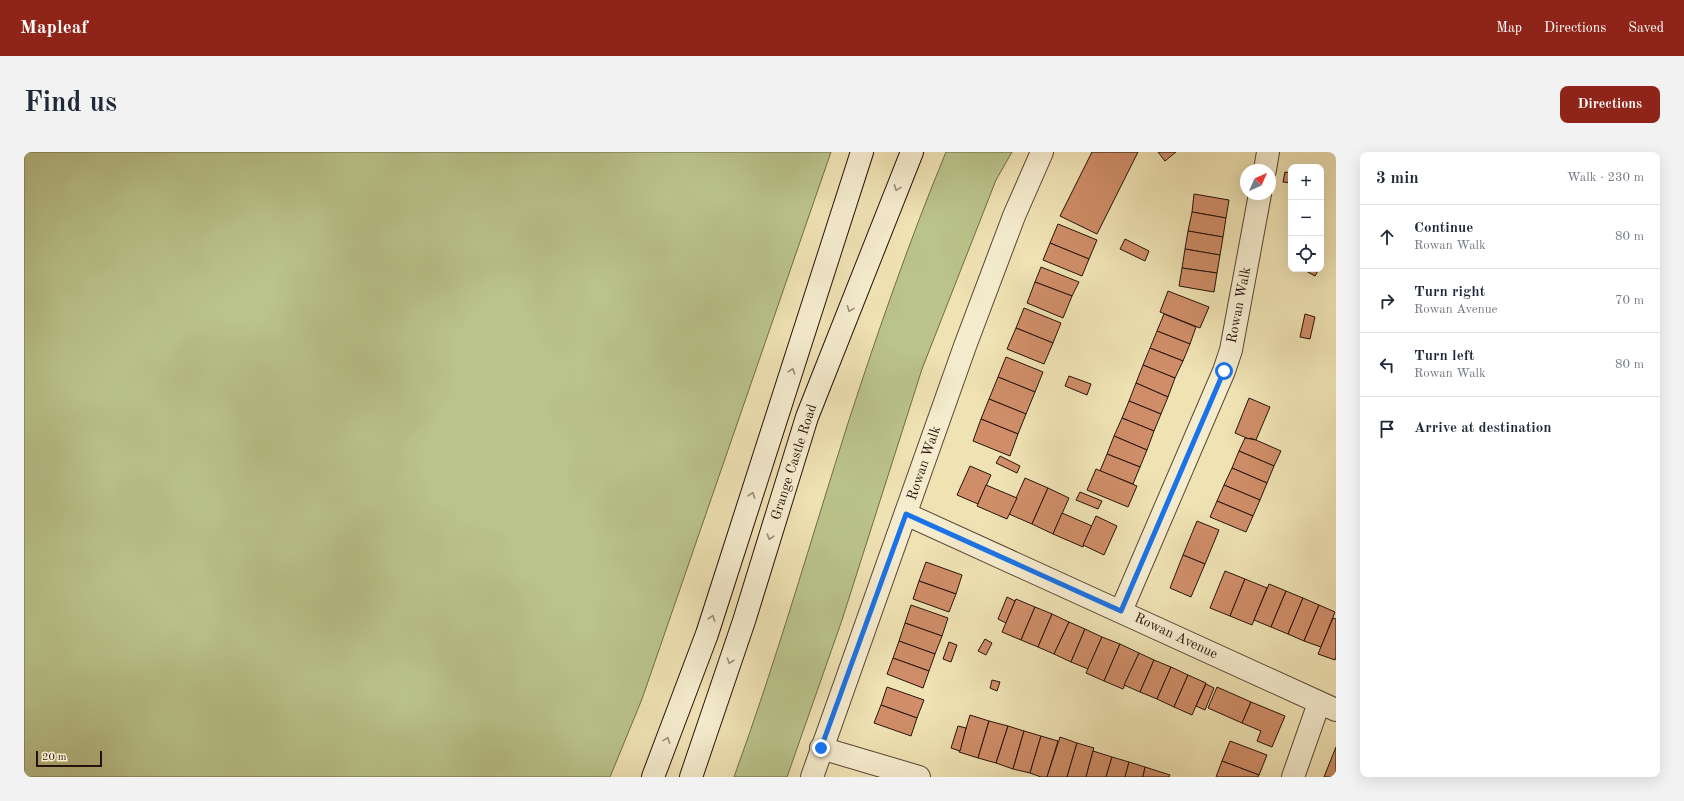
<!DOCTYPE html>
<html lang="en">
<head>
<meta charset="utf-8">
<style>
	:root { --surface:#fff; --page:#f2f2f3; --text:#1f2937; --muted:#747a83; --line:#e0e1e3; --accent:#8f2418 }
	body { margin:0; font-family:"Old Standard TT",serif; background:var(--page); color:var(--text) }
	.controls { position:absolute; right:12px; top:12px; display:grid; overflow:hidden; border-radius:8px; box-shadow:0 4px 16px #0002 }
	.controls button { width:36px; height:36px; display:grid; place-items:center; padding:0; border:0; border-bottom:1px solid var(--line); background:var(--surface); color:var(--text); font:20px sans-serif }
	.compass { position:absolute; left:1216px; top:12px; width:36px; height:36px; border-radius:50%; background:var(--surface); box-shadow:0 4px 16px #0002; rotate:45deg }
	.scale { position:absolute; left:12px; bottom:10px; width:66px; box-sizing:border-box; padding-left:4px; border:2px solid #27120a; border-top:0; font-size:11px; line-height:14px; white-space:nowrap; color:#27120a; -webkit-text-stroke:3px #f5ecce; paint-order:stroke }
	.stop { position:absolute; width:12px; height:12px; margin:-9px; border:3px solid #1a73e8; border-radius:50%; background:#fff }
	.stop.end { background:#1a73e8; border-color:#fff; box-shadow:0 1px 4px #0008 }
	.list { margin:0; padding:0; list-style:none }
	h2 { display:flex; justify-content:space-between; align-items:center; height:52px; margin:0; padding:0 16px; font-size:17px }
	h2 small { font-size:13px; font-weight:400; color:var(--muted) }
	.list li { display:grid; grid-template-columns:26px 1fr auto; gap:12px; align-items:center; box-sizing:border-box; height:64px; padding:0 16px; border-top:1px solid var(--line) }
	.list b { display:block; font-size:15px; white-space:nowrap }
	.list p { margin:0; font-size:13px; white-space:nowrap; color:var(--muted) }
	.list em { font-size:13px; font-style:normal; color:var(--muted) }
	.icon { flex:none; width:22px; height:22px; fill:none; stroke:currentColor; stroke-width:2; stroke-linecap:round; stroke-linejoin:round }
	.map { position:relative; flex:none; width:1312px; height:625px; overflow:hidden; border-radius:8px }
	header { display:flex; align-items:center; gap:24px; box-sizing:border-box; height:56px; padding:0 20px; background:var(--accent); color:#fff }
	header strong { font-size:19px }
	nav { display:flex; gap:22px; margin-inline-start:auto; font-size:14px }
	.intro { display:flex; align-items:center; justify-content:space-between; box-sizing:border-box; height:96px; padding:0 24px }
	h1 { margin:0; font-size:28px }
	.button { padding:10px 18px; border-radius:8px; background:var(--accent); color:#fff; font-size:14px; font-weight:700 }
	main { display:flex; gap:24px; padding:0 24px }
	aside { flex:1; background:var(--surface); border-radius:8px; box-shadow:0 4px 16px #0002 }
	.map>svg:first-child { display:block }
	.green { fill:#bac38b; stroke:#706a4a }
	.building { fill:#cf8e69; stroke:#27120a }
	.lines { fill:none; stroke-linecap:round; stroke-linejoin:round }
	.street-casing { stroke:#594634; stroke-width:24 }
	.secondary-casing { stroke:#27120a; stroke-width:24 }
	.street { stroke:#f5ecce; stroke-width:22 }
	.secondary { stroke:#f5ecce; stroke-width:22 }
	.oneway { stroke:#988a76 }
	.route { stroke:#1a73e8; stroke-width:5 }
	.labels { text-anchor:middle; dominant-baseline:central; stroke-width:4; stroke-linejoin:round; paint-order:stroke }
	.street-label { font-size:14px; fill:#27120a; stroke:#f5ecce }
</style>
</head>
<body>
<header>
<strong>Mapleaf</strong>
<nav><a>Map</a><a>Directions</a><a>Saved</a></nav>
</header>
<div class="intro"><h1>Find us</h1><a class="button">Directions</a></div>
<main>
<div class="map">
<svg width="1312" height="625" viewBox="0 0 1312 625">
	<rect width="100%" height="100%" fill="#efe2b3"/>
	<filter id="stains"><feTurbulence type="fractalNoise" baseFrequency=".005" numOctaves="4"/><feColorMatrix values="0 0 0 0 .2 0 0 0 0 .09 0 0 0 0 .02 0 0 0 .5 -.17"/></filter>
	<radialGradient id="worn" r=".72"><stop offset=".6" stop-color="#630" stop-opacity="0"/><stop offset="1" stop-color="#630" stop-opacity=".3"/></radialGradient>
	<!-- green -->
	<g class="green">
		<polygon points="0,0 807,0 618,547 586,625 0,625"/>
		<path d="M922,0H988L972,28L898,217L818,468L763,625H710C753,507 787,387 825,268C854,179 886,87 922,0Z"/>
	</g>
	<!-- building -->
	<g class="building">
		<polygon points="1068,0 1114,0 1073,82 1036,64"/>
		<polygon points="1134,0 1152,0 1141,9"/>
		<polygon points="1261,20 1267,21 1267,31 1259,30"/>
		<polygon points="1170,42 1205,48 1202,66 1168,60"/>
		<polygon points="1168,60 1202,66 1199,85 1164,79"/>
		<polygon points="1034,72 1073,88 1065,107 1026,91"/>
		<polygon points="1164,79 1199,85 1196,103 1161,97"/>
		<polygon points="1101,87 1125,99 1121,109 1096,97"/>
		<polygon points="1026,91 1065,107 1058,124 1019,108"/>
		<polygon points="1161,97 1196,103 1193,121 1158,116"/>
		<polygon points="1017,115 1055,130 1048,144 1011,130"/>
		<polygon points="1158,116 1193,121 1190,140 1155,134"/>
		<polygon points="1283,117 1295,117 1291,124 1282,119"/>
		<polygon points="1011,130 1048,144 1039,166 1003,151"/>
		<polygon points="1144,139 1185,155 1176,176 1136,160"/>
		<polygon points="1000,156 1037,171 1029,191 992,176"/>
		<polygon points="1140,162 1172,175 1166,192 1133,179"/>
		<polygon points="1281,162 1291,165 1286,187 1276,185"/>
		<polygon points="992,176 1029,191 1020,212 983,197"/>
		<polygon points="1133,179 1166,192 1159,209 1126,196"/>
		<polygon points="1126,196 1159,209 1151,226 1119,213"/>
		<polygon points="982,205 1019,220 1011,240 974,225"/>
		<polygon points="1119,213 1151,226 1144,245 1112,231"/>
		<polygon points="1045,224 1067,232 1063,243 1041,234"/>
		<polygon points="974,225 1011,240 1002,262 965,247"/>
		<polygon points="1112,231 1144,245 1137,262 1105,249"/>
		<polygon points="1225,246 1246,255 1232,288 1226,286 1225,287 1211,281"/>
		<polygon points="965,247 1002,262 994,282 957,267"/>
		<polygon points="1105,249 1137,262 1130,279 1098,266"/>
		<polygon points="1098,266 1130,279 1123,298 1090,284"/>
		<polygon points="957,267 994,282 986,304 949,289"/>
		<polygon points="1090,284 1123,298 1116,315 1083,302"/>
		<polygon points="1221,286 1232,288 1257,299 1250,314 1215,299"/>
		<polygon points="1215,299 1250,314 1243,331 1208,316"/>
		<polygon points="1083,302 1116,315 1109,332 1076,319"/>
		<polygon points="976,304 996,314 993,321 972,311"/>
		<polygon points="946,314 967,323 954,352 933,343"/>
		<polygon points="1208,316 1243,331 1236,348 1200,333"/>
		<polygon points="1072,317 1113,334 1104,355 1063,338"/>
		<polygon points="1001,326 1024,336 1008,372 985,362"/>
		<polygon points="962,333 993,346 983,367 953,354"/>
		<polygon points="1200,333 1236,348 1229,364 1193,349"/>
		<polygon points="1024,336 1045,346 1029,382 1008,372"/>
		<polygon points="1056,340 1078,349 1074,357 1052,348"/>
		<polygon points="1193,349 1229,364 1222,380 1186,365"/>
		<polygon points="1038,361 1068,374 1059,395 1029,382"/>
		<polygon points="1072,364 1093,374 1080,403 1059,393"/>
		<polygon points="1173,369 1195,378 1181,412 1159,403"/>
		<polygon points="1159,403 1181,412 1167,445 1146,436"/>
		<polygon points="902,410 938,423 932,442 895,429"/>
		<polygon points="1201,419 1221,427 1206,464 1186,456"/>
		<polygon points="1221,427 1243,436 1228,473 1206,464"/>
		<polygon points="895,429 932,442 925,460 889,447"/>
		<polygon points="1245,432 1262,439 1247,475 1230,468"/>
		<polygon points="1262,439 1279,446 1264,482 1247,475"/>
		<polygon points="983,445 991,449 982,471 974,467"/>
		<polygon points="1279,446 1295,453 1280,489 1264,482"/>
		<polygon points="992,447 1011,455 997,488 978,480"/>
		<polygon points="887,453 924,466 918,484 881,471"/>
		<polygon points="1295,453 1311,460 1297,495 1280,489"/>
		<polygon points="1011,455 1028,462 1014,495 997,488"/>
		<polygon points="1028,462 1045,470 1030,502 1014,495"/>
		<polygon points="1309,466 1312,467 1312,505 1311,508 1294,502"/>
		<polygon points="1045,470 1061,477 1047,510 1030,502"/>
		<polygon points="881,471 918,484 911,502 875,489"/>
		<polygon points="1061,477 1078,485 1064,517 1047,510"/>
		<polygon points="1078,485 1096,492 1080,529 1062,521"/>
		<polygon points="961,487 968,491 962,503 954,499"/>
		<polygon points="875,489 911,502 905,519 869,506"/>
		<polygon points="925,490 933,493 927,510 919,507"/>
		<polygon points="1096,492 1115,501 1099,537 1080,529"/>
		<polygon points="1115,501 1130,508 1116,540 1100,533"/>
		<polygon points="869,506 905,519 899,536 863,522"/>
		<polygon points="1130,508 1147,515 1133,547 1116,540"/>
		<polygon points="1147,515 1164,523 1150,555 1133,547"/>
		<polygon points="1164,523 1182,531 1168,563 1150,555"/>
		<polygon points="968,528 976,530 973,539 966,536"/>
		<polygon points="1182,532 1190,536 1181,558 1172,554"/>
		<polygon points="863,535 900,548 893,566 857,553"/>
		<polygon points="1193,535 1227,550 1218,571 1184,556"/>
		<polygon points="1227,550 1261,564 1248,595 1233,589 1237,579 1218,571"/>
		<polygon points="857,553 893,566 887,584 850,571"/>
		<polygon points="946,563 965,569 954,606 935,600"/>
		<polygon points="965,569 984,574 972,611 954,606"/>
		<polygon points="934,574 942,576 936,599 927,596"/>
		<polygon points="984,574 1000,579 989,617 972,611"/>
		<polygon points="1000,579 1017,584 1006,621 989,617"/>
		<polygon points="1017,584 1034,589 1023,625 1017,625 1006,621"/>
		<polygon points="1036,585 1053,591 1043,625 1023,625"/>
		<polygon points="1206,589 1243,603 1235,623 1198,609"/>
		<polygon points="1053,591 1070,596 1069,599 1062,625 1043,625"/>
		<polygon points="1312,595 1312,625 1300,625"/>
		<polygon points="1069,599 1088,605 1082,625 1062,625"/>
		<polygon points="1088,605 1105,610 1101,625 1082,625"/>
		<polygon points="1198,609 1235,623 1234,625 1192,625"/>
		<polygon points="1105,610 1121,615 1119,625 1101,625"/>
		<polygon points="1121,615 1146,623 1145,625 1119,625"/>
	</g>
	<g class="lines">
		<defs>
			<g id="street">
				<polyline points="1241,18 1244,0"/>
				<polyline points="882,362 1312,558"/>
				<polyline points="1097,459 1200,219 1207,198 1236,42"/>
				<polyline points="797,596 895,625"/>
				<polyline points="788,625 941,194 990,64 1018,0"/>
				<polyline points="1269,625 1295,551"/>
			</g>
			<g id="secondary">
				<polyline points="629,625 683,482 838,0"/>
				<polyline points="667,625 720,469 783,265 888,0"/>
			</g>
		</defs>
		<!-- street casing -->
		<use href="#street" class="street-casing"/>
		<!-- secondary casing -->
		<use href="#secondary" class="secondary-casing"/>
		<!-- street -->
		<use href="#street" class="street"/>
		<!-- secondary -->
		<use href="#secondary" class="secondary"/>
	</g>
	<!-- one-way arrows -->
	<defs><path id="oneway-chevron" d="M-2-3.5L2.5 0L-2 3.5" fill="none" stroke-width="1.6" stroke-linecap="round" stroke-linejoin="round"/></defs>
	<g class="oneway">
		<use href="#oneway-chevron" transform="translate(873 36) rotate(111)"/>
		<use href="#oneway-chevron" transform="translate(826 157) rotate(111)"/>
		<use href="#oneway-chevron" transform="translate(768 219) rotate(-72)"/>
		<use href="#oneway-chevron" transform="translate(728 343) rotate(-72)"/>
		<use href="#oneway-chevron" transform="translate(746 385) rotate(107)"/>
		<use href="#oneway-chevron" transform="translate(688 466) rotate(-72)"/>
		<use href="#oneway-chevron" transform="translate(706 509) rotate(109)"/>
		<use href="#oneway-chevron" transform="translate(643 588) rotate(-69)"/>
	</g>
	<g class="lines">
		<!-- route -->
		<polyline class="route" points="797,596 882,362 1097,459 1200,219"/>
	</g>
	<g class="labels">
		<!-- street labels -->
		<g class="street-label">
			<text transform="translate(1215 153) rotate(-79)">Rowan Walk</text>
			<text transform="translate(770 310) rotate(-72)">Grange Castle Road</text>
			<text transform="translate(900 311) rotate(-71)">Rowan Walk</text>
			<text transform="translate(1152 484) rotate(25)">Rowan Avenue</text>
		</g>
	</g>
	<rect width="100%" height="100%" filter="url(#stains)"/>
	<rect width="100%" height="100%" fill="url(#worn)"/>
</svg>
<div class="controls">
<button>+</button>
<button>−</button>
<button><svg class="icon" aria-label="locate" viewBox="0 0 24 24"><circle cx="12" cy="12" r="6"/><path d="M12 2v4M12 18v4M2 12h4M18 12h4"/></svg></button>
</div>
<svg class="compass" viewBox="-18 -18 36 36"><path d="M0-13l5 13h-10z" fill="#e53935"/><path d="M0 13l5-13h-10z" fill="#747a83"/></svg>
<div class="scale">20 m</div>
<div class="stop" style="left:1200px;top:219px"></div>
<div class="stop end" style="left:797px;top:596px"></div>
</div>
<aside>
<h2>3 min<small>Walk · 230 m</small></h2>
<ul class="list">
<li><svg class="icon" aria-label="ahead" viewBox="0 0 24 24"><path d="M12 20V5M6 11l6-6 6 6"/></svg><div><b>Continue</b><p>Rowan Walk</p></div><em>80 m</em></li>
<li><svg class="icon" aria-label="right" viewBox="0 0 24 24"><path d="M7 20v-9h11M14 6l5 5-5 5"/></svg><div><b>Turn right</b><p>Rowan Avenue</p></div><em>70 m</em></li>
<li><svg class="icon" aria-label="left" viewBox="0 0 24 24"><path d="M17 20v-9H6M10 6l-5 5 5 5"/></svg><div><b>Turn left</b><p>Rowan Walk</p></div><em>80 m</em></li>
<li><svg class="icon" aria-label="arrive" viewBox="0 0 24 24"><path d="M6 21V4h12l-3 4 3 4H6"/></svg><div><b>Arrive at destination</b></div></li>
</ul>
</aside>
</main>
</body>
</html>
